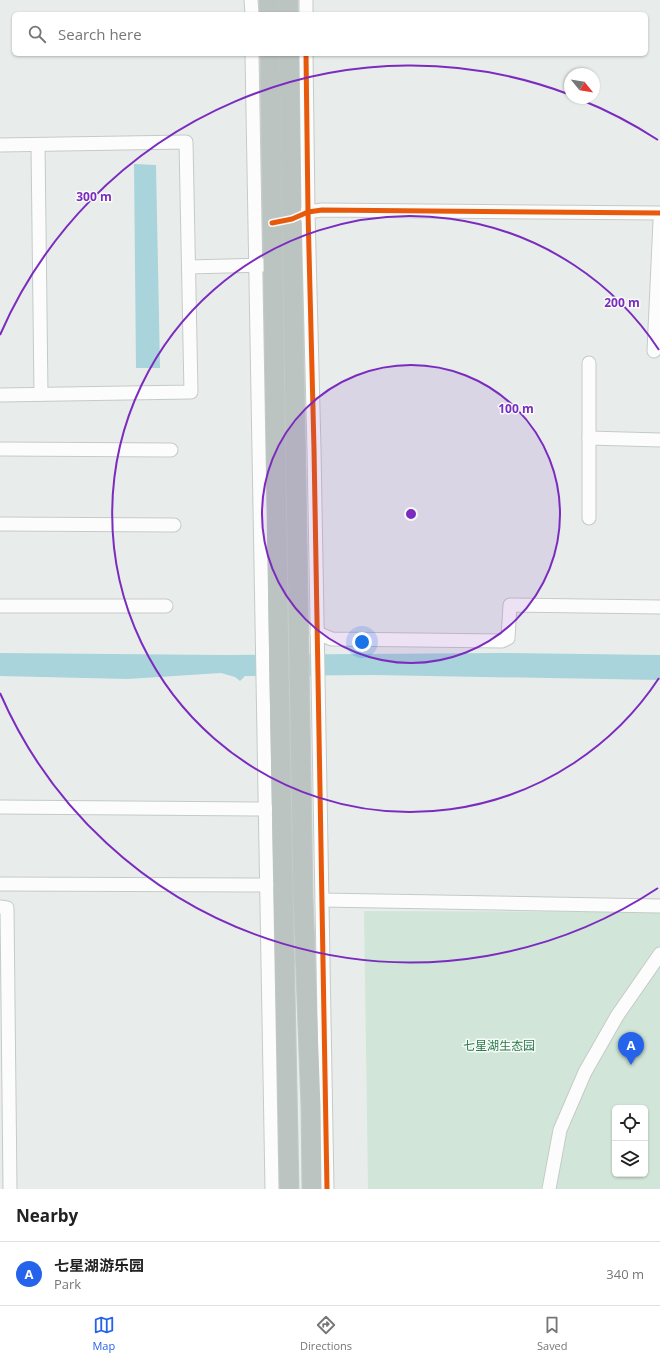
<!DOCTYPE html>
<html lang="en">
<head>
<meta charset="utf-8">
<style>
	:root { --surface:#fff; --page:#f6f6f6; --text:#222; --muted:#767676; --line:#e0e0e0; --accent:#2563eb }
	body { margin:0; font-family:"Open Sans","Noto Sans SC",sans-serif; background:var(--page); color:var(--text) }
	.controls { position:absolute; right:12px; bottom:12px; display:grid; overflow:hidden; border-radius:6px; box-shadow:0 1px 3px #0004 }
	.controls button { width:36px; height:36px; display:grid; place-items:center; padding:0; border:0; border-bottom:1px solid var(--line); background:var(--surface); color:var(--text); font:20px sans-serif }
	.compass { position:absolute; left:564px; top:68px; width:36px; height:36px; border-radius:50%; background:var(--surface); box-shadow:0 1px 3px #0004; rotate:120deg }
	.you { position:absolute; left:362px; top:642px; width:14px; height:14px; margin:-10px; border:3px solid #fff; border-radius:50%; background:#1a73e8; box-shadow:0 0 0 6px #1a73e833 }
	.badge { display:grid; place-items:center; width:26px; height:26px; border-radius:50%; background:var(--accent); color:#fff; font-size:13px; font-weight:700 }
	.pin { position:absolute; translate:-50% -33px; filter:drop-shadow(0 1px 2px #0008) }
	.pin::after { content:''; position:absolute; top:21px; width:14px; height:12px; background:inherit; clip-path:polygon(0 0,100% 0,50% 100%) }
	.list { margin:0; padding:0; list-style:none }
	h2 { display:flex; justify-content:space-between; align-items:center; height:52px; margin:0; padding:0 16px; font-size:17px }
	h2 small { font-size:13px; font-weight:400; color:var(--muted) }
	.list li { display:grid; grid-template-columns:26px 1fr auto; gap:12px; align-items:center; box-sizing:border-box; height:64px; padding:0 16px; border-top:1px solid var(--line) }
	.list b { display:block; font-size:15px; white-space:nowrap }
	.list p { margin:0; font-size:13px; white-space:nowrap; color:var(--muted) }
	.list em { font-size:13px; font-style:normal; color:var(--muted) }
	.icon { flex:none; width:22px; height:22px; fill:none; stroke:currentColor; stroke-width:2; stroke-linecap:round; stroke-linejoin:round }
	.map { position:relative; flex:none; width:660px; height:1189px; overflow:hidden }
	.search { position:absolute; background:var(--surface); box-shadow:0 1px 3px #0004; left:12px; right:12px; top:12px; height:44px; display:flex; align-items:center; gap:10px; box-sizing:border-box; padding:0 14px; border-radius:6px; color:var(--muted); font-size:15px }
	.sheet { height:116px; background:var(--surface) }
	nav { display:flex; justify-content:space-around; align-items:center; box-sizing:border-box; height:56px; border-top:1px solid var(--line); background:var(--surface); font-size:11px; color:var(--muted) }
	nav a { display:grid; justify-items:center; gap:2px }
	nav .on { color:var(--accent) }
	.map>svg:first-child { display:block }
	.green { fill:#d1e6d8; fill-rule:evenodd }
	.water { fill:#a9d4db }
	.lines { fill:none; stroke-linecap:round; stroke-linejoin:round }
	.minor-casing { stroke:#c5cac8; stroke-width:15 }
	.highway-casing { stroke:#c3ccc9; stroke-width:21 }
	.minor { stroke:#fcfcfc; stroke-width:13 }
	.highway { stroke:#bcc4c2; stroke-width:19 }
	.cycleway-casing { stroke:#f7fbf9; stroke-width:8 }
	.cycleway { stroke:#e8590c; stroke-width:5 }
	.ring { fill:none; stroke:#7b2cbf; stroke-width:2 }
	.labels { text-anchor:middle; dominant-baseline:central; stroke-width:3; stroke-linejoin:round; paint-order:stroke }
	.park-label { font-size:12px; fill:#2d7a4b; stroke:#f7fbf9 }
	.centre { fill:#7b2cbf; stroke:#f7fbf9; stroke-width:2 }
	.ring-label { font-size:12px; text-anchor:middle; font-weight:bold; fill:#7b2cbf; stroke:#f7fbf9; stroke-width:3; stroke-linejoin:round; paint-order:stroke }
</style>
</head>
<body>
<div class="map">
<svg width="660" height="1189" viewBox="0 0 660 1189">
	<rect width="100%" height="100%" fill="#e8edeb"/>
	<!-- green -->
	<path class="green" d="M364,911L660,912V1189H368ZM615,1108H645V1174H615Z"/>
	<!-- water -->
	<g class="water">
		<polygon points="134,164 156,165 160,368 136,368"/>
		<polygon points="0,653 224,655 501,653 660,655 660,680 374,675 245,676 240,681 235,677 221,673 128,679 0,676"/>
	</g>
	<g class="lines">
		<defs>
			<g id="minor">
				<polyline points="251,0 252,14"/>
				<polyline points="306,0 306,14"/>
				<polyline points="252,54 272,1189"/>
				<polyline points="306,54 308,212 314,449 327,1189"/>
				<polyline points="0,145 186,142 191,392 0,395"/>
				<polyline points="38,145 41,394"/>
				<polyline points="301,215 308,212 322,210 660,213"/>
				<polyline points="189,267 265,265"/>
				<polyline points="654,351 660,221"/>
				<polyline points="589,438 660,440"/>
				<polyline points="0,449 171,450"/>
				<polyline points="589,518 589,363"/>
				<polyline points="0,524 174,525"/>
				<polyline points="0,606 166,606"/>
				<polyline points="317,633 332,639 502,641 508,638 510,605 660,607"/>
				<polyline points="0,807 266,809"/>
				<polyline points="0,884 267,885"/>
				<polyline points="322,900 660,906"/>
				<polyline points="0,907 7,908 10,1189"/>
				<polyline points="549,1189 560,1130 585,1072 617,1016 660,954"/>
			</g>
			<g id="highway">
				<polyline points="269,0 269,14"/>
				<polyline points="288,0 288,14"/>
				<polyline points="270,54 279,682 289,1189"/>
				<polyline points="289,54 303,896 311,1107 312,1189"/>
			</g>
		</defs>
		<!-- minor casing -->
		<use href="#minor" class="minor-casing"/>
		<!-- highway casing -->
		<use href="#highway" class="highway-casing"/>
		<!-- minor -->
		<use href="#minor" class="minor"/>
		<!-- highway -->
		<use href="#highway" class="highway"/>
		<defs>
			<g id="cycleway">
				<polyline points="306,54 308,212 314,449 327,1189"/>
				<polyline points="272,223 292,219 308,212 322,210 660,213"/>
			</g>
		</defs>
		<!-- cycleway casing -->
		<use href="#cycleway" class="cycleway-casing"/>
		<!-- cycleway -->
		<use href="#cycleway" class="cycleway"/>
	</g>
	<!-- distance rings -->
	<circle cx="411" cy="514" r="149" fill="#7b2cbf" fill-opacity=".12"/>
	<g class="ring">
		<circle cx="411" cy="514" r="149"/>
		<path d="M659 678A298 298 0 1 1 659 350"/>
		<path d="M658 888A448 448 0 0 1 0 693M0 335A448 448 0 0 1 568 94M579 99A448 448 0 0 1 658 140"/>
	</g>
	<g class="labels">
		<!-- park labels -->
		<g class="park-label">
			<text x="499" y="1045">七星湖生态园</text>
		</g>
	</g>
	<circle cx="411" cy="514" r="6" class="centre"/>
	<g class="ring-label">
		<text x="94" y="201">300 m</text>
		<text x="622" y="307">200 m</text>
		<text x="516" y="413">100 m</text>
	</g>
</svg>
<div class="controls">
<button><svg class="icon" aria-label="locate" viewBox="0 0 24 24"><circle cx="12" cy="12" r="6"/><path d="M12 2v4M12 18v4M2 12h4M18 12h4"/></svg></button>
<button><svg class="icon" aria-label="layers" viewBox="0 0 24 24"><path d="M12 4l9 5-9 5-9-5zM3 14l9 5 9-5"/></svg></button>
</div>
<svg class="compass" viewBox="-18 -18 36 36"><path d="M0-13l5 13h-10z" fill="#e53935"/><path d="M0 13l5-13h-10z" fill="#767676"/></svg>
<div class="you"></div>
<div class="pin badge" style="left:631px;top:1065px">A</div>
<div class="search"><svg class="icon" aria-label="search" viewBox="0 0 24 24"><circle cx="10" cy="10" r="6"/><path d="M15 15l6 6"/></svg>Search here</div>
</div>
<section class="sheet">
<h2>Nearby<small></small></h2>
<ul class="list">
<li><span class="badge">A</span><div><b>七星湖游乐园</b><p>Park</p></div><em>340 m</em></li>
</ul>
</section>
<nav>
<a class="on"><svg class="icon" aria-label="map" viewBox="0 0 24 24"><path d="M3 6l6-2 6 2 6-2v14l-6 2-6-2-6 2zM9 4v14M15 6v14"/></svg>Map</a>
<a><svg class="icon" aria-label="directions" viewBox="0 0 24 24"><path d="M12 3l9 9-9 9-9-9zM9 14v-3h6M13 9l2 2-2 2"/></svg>Directions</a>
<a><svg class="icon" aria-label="saved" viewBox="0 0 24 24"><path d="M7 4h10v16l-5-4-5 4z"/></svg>Saved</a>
</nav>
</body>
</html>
